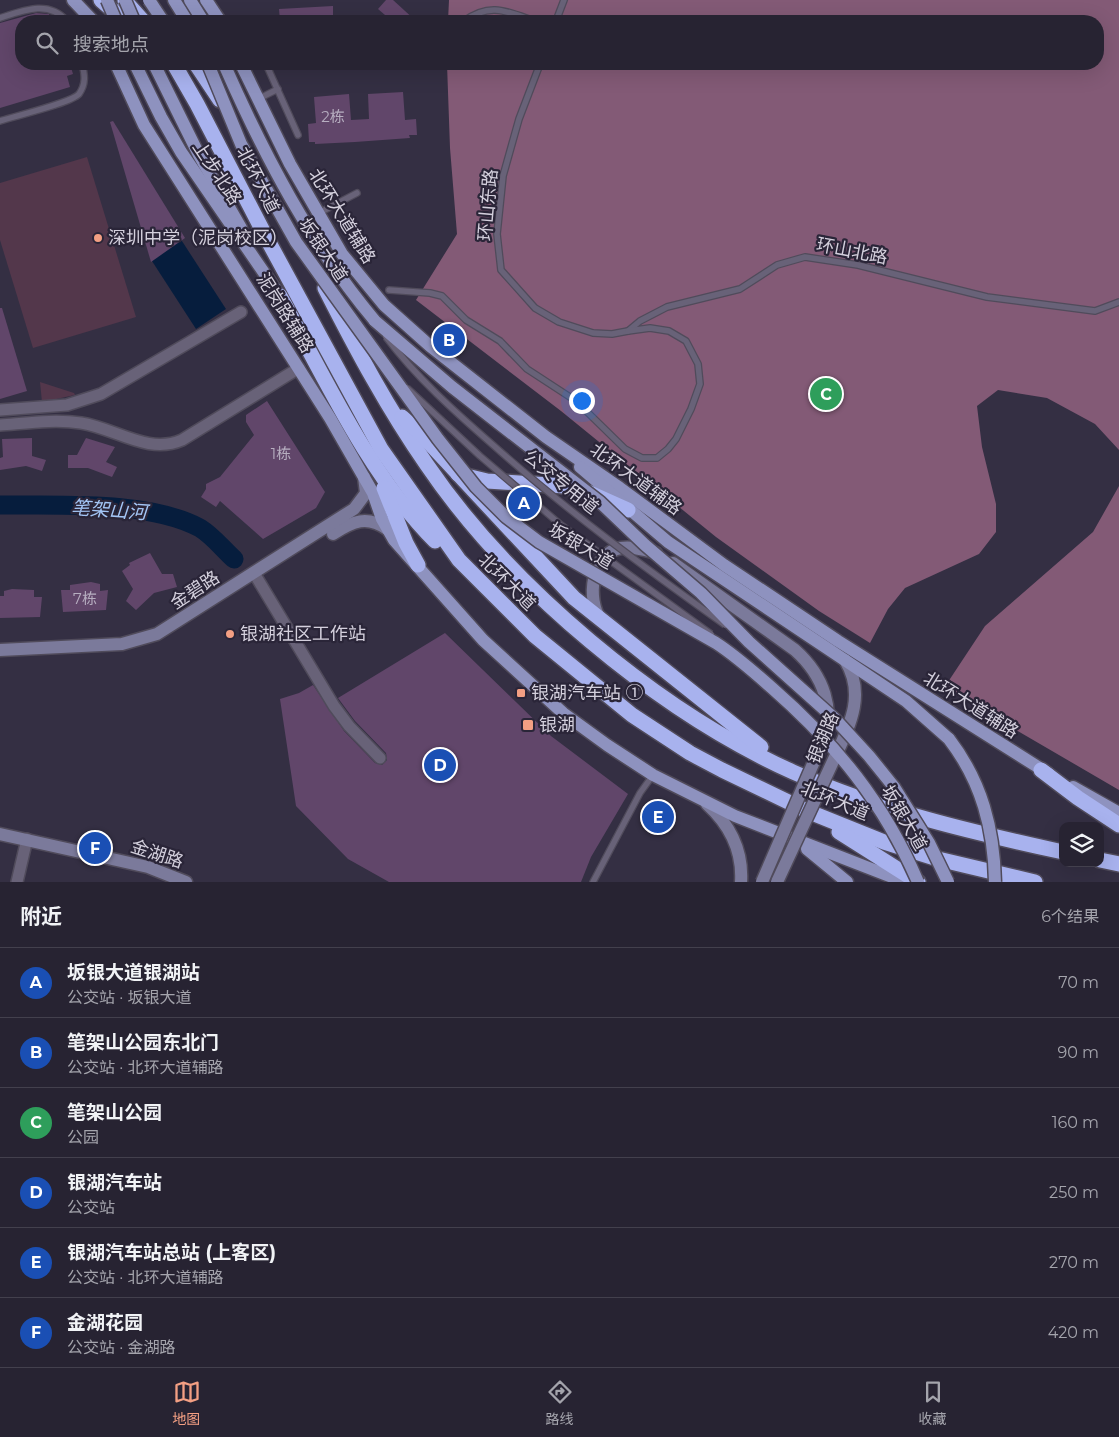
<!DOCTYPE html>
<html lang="zh">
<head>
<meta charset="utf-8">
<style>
	:root { --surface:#272332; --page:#2f2b3a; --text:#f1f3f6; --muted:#a4a4ac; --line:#43404d; --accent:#f39f83 }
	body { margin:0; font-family:Montserrat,"Noto Sans SC",sans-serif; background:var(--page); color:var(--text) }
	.controls { position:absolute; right:15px; bottom:15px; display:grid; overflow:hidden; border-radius:10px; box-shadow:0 5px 20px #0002 }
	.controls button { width:45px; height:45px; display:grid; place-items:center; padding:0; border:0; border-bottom:1px solid var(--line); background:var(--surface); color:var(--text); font:25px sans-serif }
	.you { position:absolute; left:581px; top:400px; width:18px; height:18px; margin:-12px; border:4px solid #fff; border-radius:50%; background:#1a73e8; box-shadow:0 0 0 8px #1a73e833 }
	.badge { display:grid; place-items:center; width:32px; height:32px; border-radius:50%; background:var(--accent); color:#fff; font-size:16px; font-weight:700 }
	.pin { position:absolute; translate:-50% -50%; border:2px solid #fff; box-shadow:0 1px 5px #0006 }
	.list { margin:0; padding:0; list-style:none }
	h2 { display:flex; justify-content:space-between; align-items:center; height:65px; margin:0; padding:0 20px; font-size:21px }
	h2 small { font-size:16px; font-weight:400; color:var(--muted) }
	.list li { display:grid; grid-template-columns:32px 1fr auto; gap:15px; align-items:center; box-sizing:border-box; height:70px; padding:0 20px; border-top:1px solid var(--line) }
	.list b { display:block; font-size:19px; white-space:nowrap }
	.list p { margin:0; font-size:16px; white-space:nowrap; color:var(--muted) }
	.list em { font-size:16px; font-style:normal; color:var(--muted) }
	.icon { flex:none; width:28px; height:28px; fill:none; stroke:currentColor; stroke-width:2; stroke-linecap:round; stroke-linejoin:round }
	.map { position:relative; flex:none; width:1119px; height:882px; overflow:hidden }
	.search { position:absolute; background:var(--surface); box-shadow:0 5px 20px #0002; left:15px; right:15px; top:15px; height:55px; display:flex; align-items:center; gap:12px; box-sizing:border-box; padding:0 18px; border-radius:20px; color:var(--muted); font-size:19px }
	.sheet { height:485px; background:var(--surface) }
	nav { display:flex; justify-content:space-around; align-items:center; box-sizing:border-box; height:70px; border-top:1px solid var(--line); background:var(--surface); font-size:14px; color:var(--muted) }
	nav a { display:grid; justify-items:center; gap:2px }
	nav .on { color:var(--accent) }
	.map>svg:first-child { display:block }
	.green { fill:#53374b }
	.forest { fill:#835a76 }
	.water { fill:#061d3d }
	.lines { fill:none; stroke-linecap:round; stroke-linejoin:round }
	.river { stroke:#061d3d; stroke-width:19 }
	.building { fill:#61466a }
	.lane-casing { stroke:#504b5b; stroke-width:8 }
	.street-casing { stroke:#504b5b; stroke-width:14 }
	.secondary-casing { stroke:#504b5b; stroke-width:15 }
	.primary-casing { stroke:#504b5b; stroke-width:15 }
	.highway-casing { stroke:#504b5b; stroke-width:18 }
	.lane { stroke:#686278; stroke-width:5.5 }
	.street { stroke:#686278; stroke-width:11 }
	.secondary { stroke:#7b7a9b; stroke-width:12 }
	.primary { stroke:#8e92bf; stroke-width:12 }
	.highway { stroke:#a8b2ee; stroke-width:15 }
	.lane-bridge-casing { stroke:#504b5b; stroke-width:8; stroke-linecap:butt }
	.secondary-bridge-casing { stroke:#504b5b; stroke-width:15; stroke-linecap:butt }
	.primary-bridge-casing { stroke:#504b5b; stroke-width:15; stroke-linecap:butt }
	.lane-bridge { stroke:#686278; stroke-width:5.5 }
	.secondary-bridge { stroke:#7b7a9b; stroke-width:12 }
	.primary-bridge { stroke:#8e92bf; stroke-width:12 }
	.poi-dot { fill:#f39f83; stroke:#2a2538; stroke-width:2 }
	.labels { text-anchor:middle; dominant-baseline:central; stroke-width:4.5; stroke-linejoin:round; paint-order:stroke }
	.number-label { font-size:15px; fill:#b7aec0 }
	.street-label { font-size:18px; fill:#d4d0dd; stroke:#2a2538 }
	.poi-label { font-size:18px; fill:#d4d0dd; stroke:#2a2538; text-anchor:start }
	.water-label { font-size:19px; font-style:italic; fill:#a3c5f5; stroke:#2a2538 }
</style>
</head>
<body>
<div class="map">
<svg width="1119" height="882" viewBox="0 0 1119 882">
	<rect width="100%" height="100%" fill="#342f43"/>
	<!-- green -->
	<g class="green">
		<polygon points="87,157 136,317 33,348 0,240 0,183"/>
		<polygon points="40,382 74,393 75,395 42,402"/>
	</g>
	<!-- forest -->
	<g class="forest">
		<polygon points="449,0 1119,0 1119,450 1095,424 1047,398 998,390 977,406 982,447 996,504 996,532 979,554 905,588 888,609 870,643 819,611 716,537 561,411 416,300 457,234 450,148 447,64 1098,64 1098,21 448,21"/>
		<polygon points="1119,486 1119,790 944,688 985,626 1093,532"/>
	</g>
	<!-- water -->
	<polygon class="water" points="180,238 226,309 196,329 150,258"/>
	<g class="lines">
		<!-- river -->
		<path class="river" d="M0,505C58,506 148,500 200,528C213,536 223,549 234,559"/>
	</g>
	<!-- building -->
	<g class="building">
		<polygon points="386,0 393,0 416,21 392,21 378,9"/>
		<polygon points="333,6 333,21 280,21 279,9"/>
		<polygon points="36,13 49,14 51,21 21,21 21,64 70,64 73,74 67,76 70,87 0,108 0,23"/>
		<polygon points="403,92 405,120 416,119 417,135 409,135 410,138 355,142 315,144 315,142 309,142 308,124 316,123 314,97 349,94 351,120 369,119 368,94"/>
		<polygon points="113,121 185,238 151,262 110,122"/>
		<polygon points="0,308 2,308 27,391 0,399"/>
		<polygon points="267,401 325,492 316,508 263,539 220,501 216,507 201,497 206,489 206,484 220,477 254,435 246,422 246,415"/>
		<polygon points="32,438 32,456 46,460 42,471 26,466 0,470 0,458 3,457 2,439"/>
		<polygon points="86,438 115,447 106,462 117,467 112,477 88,468 68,468 68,455 77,455"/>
		<polygon points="150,553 162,574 173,574 177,587 154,593 136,610 126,601 133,589 122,571 130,565 129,563"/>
		<polygon points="91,582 100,584 100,591 108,590 106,610 63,612 61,590 70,590 70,585"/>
		<polygon points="12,589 34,590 34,597 42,597 40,617 0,618 0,596 4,596 4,591"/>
		<polygon points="445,633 551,736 628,794 591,857 581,882 389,882 348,859 296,806 280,699 299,693 313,685 344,731 375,763 382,765 387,760 386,753 355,721 338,698"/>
	</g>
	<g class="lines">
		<defs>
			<g id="lane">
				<path d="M0,18C24,10 49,0 67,21"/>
				<path d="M464,21C490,2 506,11 534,21"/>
				<polyline points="556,21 564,0"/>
				<polyline points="266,64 298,135"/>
				<polyline points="540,64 519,119 503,176 497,234 501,270 535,308 559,322 593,333 612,334 628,331 640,321 667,307 740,289 777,265 805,257 858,265 987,297 1095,311 1119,302"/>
				<polyline points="258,99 278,89"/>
				<path d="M0,121C15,116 71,103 79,94C86,84 85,75 82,64"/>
				<polyline points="319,213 357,193"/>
				<polyline points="389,290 430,293 442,296 466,320 500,341 527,369 576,401 625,449 642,458 657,458 668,449 676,439 691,409 700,384 698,364 686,341 669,331 650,328 628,331"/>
				<polyline points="593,882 640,793 653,775"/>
			</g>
			<g id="street">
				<polyline points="0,410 67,405 101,394 241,312"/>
				<path d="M0,425C27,423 55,419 81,423C115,428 148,455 182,440L299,368"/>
				<polyline points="254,573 334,706 349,726 380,758"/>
				<polyline points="17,882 27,839"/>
			</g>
			<g id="secondary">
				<path d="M333,534C353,521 367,515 387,529"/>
				<path d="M673,563L795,650C823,675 837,710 821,746"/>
				<path d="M601,620C586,600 591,553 621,548C632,546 645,550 656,553"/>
				<polyline points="0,650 122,644 157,634 354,509 366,493 364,477"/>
				<path d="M835,757C850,725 866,694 845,660"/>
				<path d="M707,804C730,825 743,850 741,882"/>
				<polyline points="0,834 148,867 186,882"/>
			</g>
			<g id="primary">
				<polyline points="73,0 93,21"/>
				<polyline points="174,0 187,21"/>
				<polyline points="190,0 203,21"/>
				<polyline points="206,0 220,21"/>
				<polyline points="116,64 144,125 330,418 373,493 382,519 394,540 483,640 563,713 607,745 653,775 735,816 905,882"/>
				<polyline points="135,64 161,117 181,152 280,296"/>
				<polyline points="154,64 199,155 241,228"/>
				<path d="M224,64C264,155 311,245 375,321"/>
				<polyline points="241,64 290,164 342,254 384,305 430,346 546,437 620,488 724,565 838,641 1049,774"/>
				<polyline points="580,467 668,542 906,701 949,739"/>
				<polyline points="1073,787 1119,813"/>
				<polyline points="807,849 847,882"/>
			</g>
			<g id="highway">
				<polyline points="101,0 125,21"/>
				<polyline points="125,1 143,21"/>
				<polyline points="174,64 197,104 266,237 381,449 459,560 535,636 632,715 690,753 722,770 807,811 884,842 938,859 1035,882"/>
				<polyline points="196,64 220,100"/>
				<path d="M325,288C356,349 388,409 427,465C510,587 658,711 793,772C878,810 971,832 1063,852"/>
				<path d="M280,296C325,378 369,475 435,541"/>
				<polyline points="402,417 420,433 574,598 761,747"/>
				<polyline points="458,474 487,481 565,486 590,493 628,510"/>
				<polyline points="384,488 406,543 418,565"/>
				<polyline points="1041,770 1078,798 1119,825"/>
				<polyline points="839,832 918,882"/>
				<polyline points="1100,860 1119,864"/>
			</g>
		</defs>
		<!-- lane casing -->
		<use href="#lane" class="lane-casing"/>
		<!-- street casing -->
		<use href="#street" class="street-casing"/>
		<!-- secondary casing -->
		<use href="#secondary" class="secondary-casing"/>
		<!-- primary casing -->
		<use href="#primary" class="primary-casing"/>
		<!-- highway casing -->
		<use href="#highway" class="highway-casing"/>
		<!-- lane -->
		<use href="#lane" class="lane"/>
		<!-- street -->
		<use href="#street" class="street"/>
		<!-- secondary -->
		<use href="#secondary" class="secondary"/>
		<!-- primary -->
		<use href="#primary" class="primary"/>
		<!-- highway -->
		<use href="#highway" class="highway"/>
		<defs>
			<g id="lane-bridge">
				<path d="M386,337C416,377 455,412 493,445C566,510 645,568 725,625"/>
				<polyline points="407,388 480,456 561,525 711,634"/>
			</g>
			<g id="secondary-bridge">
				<polyline points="762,882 819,750"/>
				<polyline points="777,882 835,757"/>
			</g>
			<g id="primary-bridge">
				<polyline points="107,0 116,21"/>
				<polyline points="125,0 134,21"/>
				<polyline points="149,0 163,21"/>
				<path d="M208,64L241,144L296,242L438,439L476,487L506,517L539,542L716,643C736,656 754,672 772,688C837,745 884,803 918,882"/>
				<polyline points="375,321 452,387 600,502 645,545 701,593 749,642 835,719 869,756 894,787 929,843 948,882"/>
				<path d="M949,739C982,782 994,829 995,882"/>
			</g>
		</defs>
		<!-- lane-bridge casing -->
		<use href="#lane-bridge" class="lane-bridge-casing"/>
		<!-- secondary-bridge casing -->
		<use href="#secondary-bridge" class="secondary-bridge-casing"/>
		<!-- primary-bridge casing -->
		<use href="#primary-bridge" class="primary-bridge-casing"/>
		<!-- lane-bridge -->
		<use href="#lane-bridge" class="lane-bridge"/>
		<!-- secondary-bridge -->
		<use href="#secondary-bridge" class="secondary-bridge"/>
		<!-- primary-bridge -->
		<use href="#primary-bridge" class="primary-bridge"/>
	</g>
	<!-- markers -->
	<g class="poi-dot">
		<circle cx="98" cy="238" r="5"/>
		<circle cx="230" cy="634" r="5"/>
		<rect x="516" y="688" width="10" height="10" rx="2.5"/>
		<rect x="522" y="719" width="12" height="12" rx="2.5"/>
	</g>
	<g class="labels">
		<!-- number labels -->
		<g class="number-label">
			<text x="333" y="116">2栋</text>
			<text x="281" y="453">1栋</text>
			<text x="85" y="598">7栋</text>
		</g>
		<!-- street labels -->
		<g class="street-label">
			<text transform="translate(217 173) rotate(56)">上步北路</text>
			<text transform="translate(258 180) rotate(63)">北环大道</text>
			<text transform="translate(488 205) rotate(-85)">环山东路</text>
			<text transform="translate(342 216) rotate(58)">北环大道辅路</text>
			<text transform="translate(323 250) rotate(56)">坂银大道</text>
			<text transform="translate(852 251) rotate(11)">环山北路</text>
			<text transform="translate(285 313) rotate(58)">泥岗路辅路</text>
			<text transform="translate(636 479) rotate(36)">北环大道辅路</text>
			<text transform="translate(561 482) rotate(39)">公交专用道</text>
			<text transform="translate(581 546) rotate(31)">坂银大道</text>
			<text transform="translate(507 582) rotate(45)">北环大道</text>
			<text transform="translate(195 590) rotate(-33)">金碧路</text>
			<text transform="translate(971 705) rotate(32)">北环大道辅路</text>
			<text transform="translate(823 738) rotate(-67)">银湖路</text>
			<text transform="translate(835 801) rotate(23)">北环大道</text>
			<text transform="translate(904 818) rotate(60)">坂银大道</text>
			<text transform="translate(157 854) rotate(18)">金湖路</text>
		</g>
		<!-- poi labels -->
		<g class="poi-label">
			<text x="108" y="238">深圳中学（泥岗校区）</text>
			<text x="240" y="634">银湖社区工作站</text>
			<text x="531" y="693">银湖汽车站 ①</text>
			<text x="539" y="725">银湖</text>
		</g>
		<!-- water labels -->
		<g class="water-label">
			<text transform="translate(109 510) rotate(4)">笔架山河</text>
		</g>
	</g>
</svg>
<div class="controls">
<button><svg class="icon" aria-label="layers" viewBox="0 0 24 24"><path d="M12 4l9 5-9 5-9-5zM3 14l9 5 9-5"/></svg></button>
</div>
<div class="you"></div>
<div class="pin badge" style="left:524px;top:503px;background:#1a4fb4">A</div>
<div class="pin badge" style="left:449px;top:340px;background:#1a4fb4">B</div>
<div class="pin badge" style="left:826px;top:394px;background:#2e9e5b">C</div>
<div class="pin badge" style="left:440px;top:765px;background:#1a4fb4">D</div>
<div class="pin badge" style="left:658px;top:817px;background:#1a4fb4">E</div>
<div class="pin badge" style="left:95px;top:848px;background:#1a4fb4">F</div>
<div class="search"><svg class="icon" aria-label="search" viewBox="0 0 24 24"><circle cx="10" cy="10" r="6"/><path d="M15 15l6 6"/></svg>搜索地点</div>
</div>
<section class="sheet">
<h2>附近<small>6个结果</small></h2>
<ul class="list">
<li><span class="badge" style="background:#1a4fb4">A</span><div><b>坂银大道银湖站</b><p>公交站 · 坂银大道</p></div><em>70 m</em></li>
<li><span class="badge" style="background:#1a4fb4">B</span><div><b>笔架山公园东北门</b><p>公交站 · 北环大道辅路</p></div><em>90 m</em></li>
<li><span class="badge" style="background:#2e9e5b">C</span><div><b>笔架山公园</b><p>公园</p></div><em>160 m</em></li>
<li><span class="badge" style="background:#1a4fb4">D</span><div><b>银湖汽车站</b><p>公交站</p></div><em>250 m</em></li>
<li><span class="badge" style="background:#1a4fb4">E</span><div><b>银湖汽车站总站 (上客区)</b><p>公交站 · 北环大道辅路</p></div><em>270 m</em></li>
<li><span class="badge" style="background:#1a4fb4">F</span><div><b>金湖花园</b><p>公交站 · 金湖路</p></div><em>420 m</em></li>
</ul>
</section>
<nav>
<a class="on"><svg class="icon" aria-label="map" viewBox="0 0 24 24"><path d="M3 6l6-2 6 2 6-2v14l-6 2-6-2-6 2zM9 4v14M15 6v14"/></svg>地图</a>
<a><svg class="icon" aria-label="directions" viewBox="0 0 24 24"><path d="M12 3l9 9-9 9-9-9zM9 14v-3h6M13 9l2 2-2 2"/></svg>路线</a>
<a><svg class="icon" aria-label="saved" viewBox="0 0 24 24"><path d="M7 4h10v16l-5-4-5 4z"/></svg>收藏</a>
</nav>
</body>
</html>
